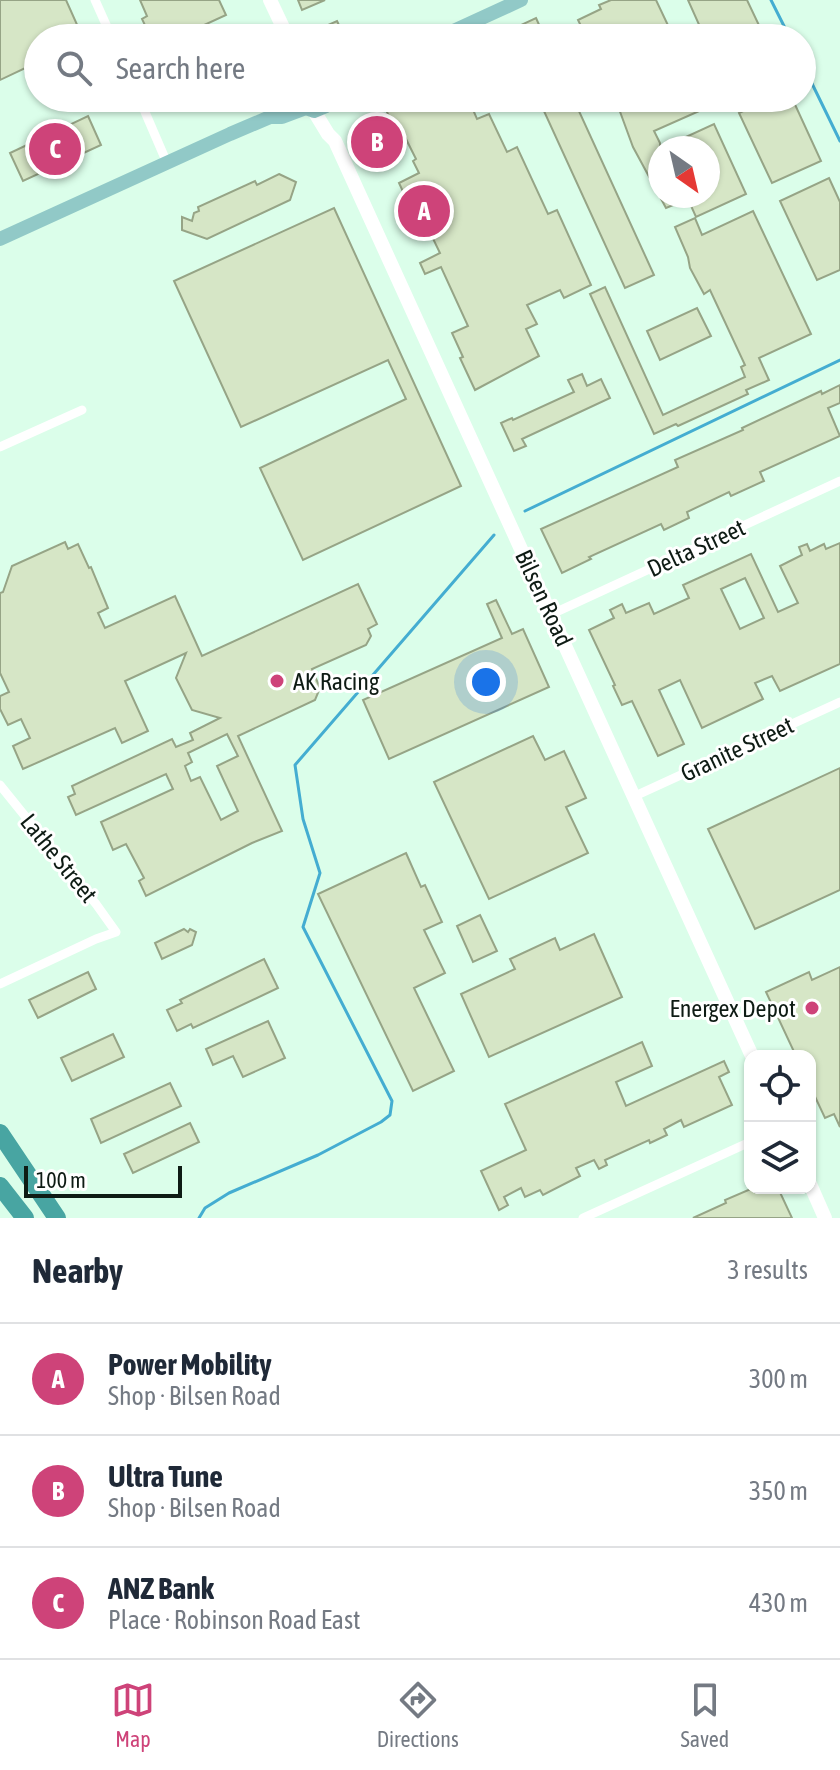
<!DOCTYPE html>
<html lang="en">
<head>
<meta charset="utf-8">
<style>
	:root { --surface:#fff; --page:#f2f2f3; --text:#1f2937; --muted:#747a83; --line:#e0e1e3; --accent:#ce4379 }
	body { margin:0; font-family:"Asap Condensed",sans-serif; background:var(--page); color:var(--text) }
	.controls { position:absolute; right:24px; bottom:24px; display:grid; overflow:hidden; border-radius:16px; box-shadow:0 2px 6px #0004 }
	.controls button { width:72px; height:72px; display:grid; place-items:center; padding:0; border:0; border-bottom:2px solid var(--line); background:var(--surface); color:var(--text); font:40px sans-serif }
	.compass { position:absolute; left:648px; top:136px; width:72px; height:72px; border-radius:50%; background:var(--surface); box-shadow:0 2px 6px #0004; rotate:146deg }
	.scale { position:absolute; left:24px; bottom:20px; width:158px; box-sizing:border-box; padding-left:8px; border:4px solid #0e1b14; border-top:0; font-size:22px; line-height:28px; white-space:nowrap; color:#0e1b14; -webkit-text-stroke:6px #fff; paint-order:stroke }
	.you { position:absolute; left:486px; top:682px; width:28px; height:28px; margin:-20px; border:6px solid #fff; border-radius:50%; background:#1a73e8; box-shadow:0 0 0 12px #1a73e833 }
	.badge { display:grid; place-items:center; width:52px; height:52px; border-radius:50%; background:var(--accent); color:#fff; font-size:26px; font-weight:700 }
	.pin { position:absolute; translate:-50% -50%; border:4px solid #fff; box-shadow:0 2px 8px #0006 }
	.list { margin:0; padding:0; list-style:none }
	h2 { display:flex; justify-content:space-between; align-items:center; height:104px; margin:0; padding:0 32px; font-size:34px }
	h2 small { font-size:26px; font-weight:400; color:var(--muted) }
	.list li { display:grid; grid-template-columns:52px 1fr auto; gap:24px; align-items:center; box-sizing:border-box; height:112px; padding:0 32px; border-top:2px solid var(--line) }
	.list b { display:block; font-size:30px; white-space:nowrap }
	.list p { margin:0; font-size:26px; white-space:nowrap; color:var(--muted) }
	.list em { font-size:26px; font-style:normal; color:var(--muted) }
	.icon { flex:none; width:44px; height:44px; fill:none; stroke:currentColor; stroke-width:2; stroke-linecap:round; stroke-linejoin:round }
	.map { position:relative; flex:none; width:840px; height:1218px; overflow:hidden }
	.search { position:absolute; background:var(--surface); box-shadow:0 2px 6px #0004; left:24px; right:24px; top:24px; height:88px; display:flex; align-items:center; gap:20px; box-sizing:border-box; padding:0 28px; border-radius:44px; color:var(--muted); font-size:30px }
	.sheet { height:440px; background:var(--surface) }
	nav { display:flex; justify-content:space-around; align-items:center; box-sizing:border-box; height:112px; border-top:2px solid var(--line); background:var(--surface); font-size:22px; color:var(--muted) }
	nav a { display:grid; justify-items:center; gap:4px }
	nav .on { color:var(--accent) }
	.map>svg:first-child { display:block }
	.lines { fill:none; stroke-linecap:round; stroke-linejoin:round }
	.stream { stroke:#44add1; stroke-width:3 }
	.building { fill:#d6e6c6; stroke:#96a486; stroke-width:2; fill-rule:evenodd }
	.street { stroke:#fff; stroke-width:9 }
	.secondary { stroke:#fff; stroke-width:14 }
	.primary { stroke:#91c9c7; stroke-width:14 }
	.highway { stroke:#48a5a2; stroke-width:18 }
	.poi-dot { fill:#ce4379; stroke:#fff; stroke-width:3 }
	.labels { text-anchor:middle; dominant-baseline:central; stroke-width:6; stroke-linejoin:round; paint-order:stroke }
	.street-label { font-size:24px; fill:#0e1b14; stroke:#fff }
	.poi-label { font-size:24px; fill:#0e1b14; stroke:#fff; text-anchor:start }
</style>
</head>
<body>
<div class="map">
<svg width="840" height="1218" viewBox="0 0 840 1218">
	<rect width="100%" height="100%" fill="#dbfeea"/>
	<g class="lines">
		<!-- stream -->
		<g class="stream">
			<polyline points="771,0 790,38"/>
			<polyline points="802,63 840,141"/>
			<polyline points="525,511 840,360"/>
			<polyline points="199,1218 205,1208 229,1193 318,1155 381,1122 390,1115 392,1101 303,927 320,873 303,819 295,765 494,535"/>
		</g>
	</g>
	<!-- building -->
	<g class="building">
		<polygon points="0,0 66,0 83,38 38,38 38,62 0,80"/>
		<polygon points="140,0 219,0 226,15 176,38 151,38 142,19 147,16"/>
		<polygon points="298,0 325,0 302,10"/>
		<polygon points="611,0 656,0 674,38 587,38 578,20 601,9 599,5"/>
		<polygon points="688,0 747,0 765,38 705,38"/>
		<polygon points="536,18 545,38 511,38 508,31"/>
		<polygon points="337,21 345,38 299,38"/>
		<polygon points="411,98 468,98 477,119 489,114 507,152 517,147 548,214 557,210 591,285 564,298 560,290 527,305 537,324 526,329 539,356 475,390 460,358 463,357 452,333 468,326 441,267 425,274 420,263 440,253 425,222 419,226 399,183 419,173 413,161 416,159 398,123 393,125 386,110"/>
		<polygon points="538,98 573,98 654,275 625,288"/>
		<polygon points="615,98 701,98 706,108 654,131 660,143 660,196 708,196 708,148 662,148 714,124 746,194 696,217 688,199 666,208 633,147"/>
		<polygon points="771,98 792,98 821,161 772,183 739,113"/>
		<polygon points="88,116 101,145 23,181 10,153"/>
		<polygon points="376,125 390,155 378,160 364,130"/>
		<polygon points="279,174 296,182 290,200 207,239 182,230 182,217 192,221 194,213 199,211 198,207 255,181 257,185"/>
		<polygon points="829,178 840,202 840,270 817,280 780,201"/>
		<polygon points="334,208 461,486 303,560 260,468 406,399 388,360 241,427 174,281"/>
		<polygon points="753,211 811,334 759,358 769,380 746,390 748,394 678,426 676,424 654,434 590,294 605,287 663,415 745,377 741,367 745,365 710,290 704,294 690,268 688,257 675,227 695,218 702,235"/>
		<polygon points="697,308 711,336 660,360 647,331"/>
		<polygon points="582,374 587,386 601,379 610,398 522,439 526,446 514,451 501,423 512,418 513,420 574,392 568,380"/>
		<polygon points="840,385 840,403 828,408 840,436 760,472 764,481 731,496 729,492 687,512 689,518 664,530 661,524 589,557 591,559 562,573 541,529 678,467 675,460 743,430 742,428 821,391 822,394"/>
		<path d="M65,542L68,549L78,544L89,568L91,567L108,608L98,613L105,628L175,596L202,656L358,584L377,624L368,629L371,636L366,645L312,669L320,688L315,700L238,736L282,831L252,843L146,896L139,881L144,878L126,844L113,850L101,822L173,789L166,774L76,815L68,797L75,794L72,786L172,739L176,747L193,740L190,733L220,718L192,710L176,678L186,653L125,681L148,731L122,743L115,728L23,769L13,746L30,738L21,719L8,725L0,709V696L9,692L0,673V593L3,592L12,566ZM227,734L238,756L217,766L238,811L221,820L200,777L191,781L185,766L192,762L188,753Z"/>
		<path d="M840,543V664L780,691L772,676L755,683L763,699L702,728L680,680L659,690L684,744L658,756L632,701L622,705L613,686L615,685L589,630L614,618L610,610L622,604L626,613L649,603L654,614L689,598L683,585L751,554L778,612L798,603L780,566L802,555L799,547L807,544L810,551L824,544L826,549ZM745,578L764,618L740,629L721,589Z"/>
		<polygon points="496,600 512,634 523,629 549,687 389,759 363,700 502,638 487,604"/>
		<polygon points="533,736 545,760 564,751 586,798 566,807 588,853 489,899 434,782"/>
		<polygon points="840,768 840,890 755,929 708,829"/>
		<polygon points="406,853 421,887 425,885 442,922 424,930 445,973 414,988 454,1071 413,1091 318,894"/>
		<polygon points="480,915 497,951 473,962 457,926"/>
		<polygon points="184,929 188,932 190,929 196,932 192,945 162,959 155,943"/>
		<polygon points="594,934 622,997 489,1057 461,994 515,969 510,959 555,938 560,950"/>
		<polygon points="264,959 278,988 193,1028 191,1024 177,1031 167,1010 182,1003 180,1000"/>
		<polygon points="840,967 840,1127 834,1114 825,1118 810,1086 810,1056 796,1056 766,992 809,972 812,980"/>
		<polygon points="88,972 96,989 38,1018 29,1000"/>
		<polygon points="268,1021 285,1058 243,1077 233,1056 213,1065 206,1049"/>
		<polygon points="113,1034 124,1057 72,1081 61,1058"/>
		<polygon points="642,1042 652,1066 616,1082 626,1106 724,1061 729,1072 719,1077 732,1105 684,1127 681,1120 664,1129 667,1135 650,1143 649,1140 605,1160 607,1165 599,1169 594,1160 576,1168 580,1176 543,1195 540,1190 525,1197 521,1188 504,1197 508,1205 499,1210 481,1171 526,1150 505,1104"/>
		<polygon points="170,1083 181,1106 101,1143 91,1119"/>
		<polygon points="190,1123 199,1142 133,1173 124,1154"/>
		<polygon points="753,1188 778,1188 792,1218 693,1218 726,1203 725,1200"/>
	</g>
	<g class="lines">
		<!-- street -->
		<g class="street">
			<polyline points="95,0 112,38"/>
			<polyline points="139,98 167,163"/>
			<polyline points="0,447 82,410"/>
			<polyline points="552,614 840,481"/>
			<polyline points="0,785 96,904 116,932 96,939 0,984"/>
			<polyline points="635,796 840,702"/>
			<polyline points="583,1218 750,1142"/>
		</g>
		<!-- secondary -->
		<g class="secondary">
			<polyline points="270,0 288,38"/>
			<polyline points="314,111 328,134 335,141 752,1056"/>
			<polyline points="810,1184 825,1218"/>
		</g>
		<!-- primary -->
		<g class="primary">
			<polyline points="438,38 521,0"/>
			<polyline points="301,98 306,108 314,111 326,106 329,98"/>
			<polyline points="270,117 293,98"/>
			<polyline points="0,239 230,134 270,117 282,117 306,108"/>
		</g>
		<!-- highway -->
		<g class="highway">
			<polyline points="0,1133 57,1218"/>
			<polyline points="0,1186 25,1218"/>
		</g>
	</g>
	<!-- markers -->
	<g class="poi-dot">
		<circle cx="277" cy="681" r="8"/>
		<circle cx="812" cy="1008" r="8"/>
	</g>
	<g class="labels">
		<!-- street labels -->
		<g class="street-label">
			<text transform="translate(696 548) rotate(-25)">Delta Street</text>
			<text transform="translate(544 598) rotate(65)">Bilsen Road</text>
			<text transform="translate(737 749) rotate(-25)">Granite Street</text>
			<text transform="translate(59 858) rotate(51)">Lathe Street</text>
		</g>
		<!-- poi labels -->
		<g class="poi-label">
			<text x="293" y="681">AK Racing</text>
			<text x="796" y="1008" text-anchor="end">Energex Depot</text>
		</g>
	</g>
</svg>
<div class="controls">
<button><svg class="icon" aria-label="locate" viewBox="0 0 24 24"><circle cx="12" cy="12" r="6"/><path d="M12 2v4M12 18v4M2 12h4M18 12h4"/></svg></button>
<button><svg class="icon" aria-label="layers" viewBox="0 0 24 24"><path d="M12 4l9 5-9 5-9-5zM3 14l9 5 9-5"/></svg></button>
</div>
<svg class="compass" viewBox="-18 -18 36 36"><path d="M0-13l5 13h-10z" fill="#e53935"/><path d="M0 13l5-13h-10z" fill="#747a83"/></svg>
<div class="scale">100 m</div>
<div class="you"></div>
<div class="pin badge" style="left:424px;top:211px">A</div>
<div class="pin badge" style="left:377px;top:142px">B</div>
<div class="pin badge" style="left:55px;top:149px">C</div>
<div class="search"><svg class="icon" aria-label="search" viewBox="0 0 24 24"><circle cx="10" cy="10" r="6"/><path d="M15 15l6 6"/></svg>Search here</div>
</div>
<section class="sheet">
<h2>Nearby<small>3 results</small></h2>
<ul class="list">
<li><span class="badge">A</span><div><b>Power Mobility</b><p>Shop · Bilsen Road</p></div><em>300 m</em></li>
<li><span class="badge">B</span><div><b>Ultra Tune</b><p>Shop · Bilsen Road</p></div><em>350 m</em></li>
<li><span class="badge">C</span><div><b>ANZ Bank</b><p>Place · Robinson Road East</p></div><em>430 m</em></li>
</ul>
</section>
<nav>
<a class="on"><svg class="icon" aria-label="map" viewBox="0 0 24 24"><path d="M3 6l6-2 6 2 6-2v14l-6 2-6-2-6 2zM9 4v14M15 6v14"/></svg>Map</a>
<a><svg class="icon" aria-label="directions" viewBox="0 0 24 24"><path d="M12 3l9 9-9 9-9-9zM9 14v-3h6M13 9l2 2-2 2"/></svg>Directions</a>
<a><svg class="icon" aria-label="saved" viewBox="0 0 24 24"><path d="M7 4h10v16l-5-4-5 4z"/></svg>Saved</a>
</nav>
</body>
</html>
